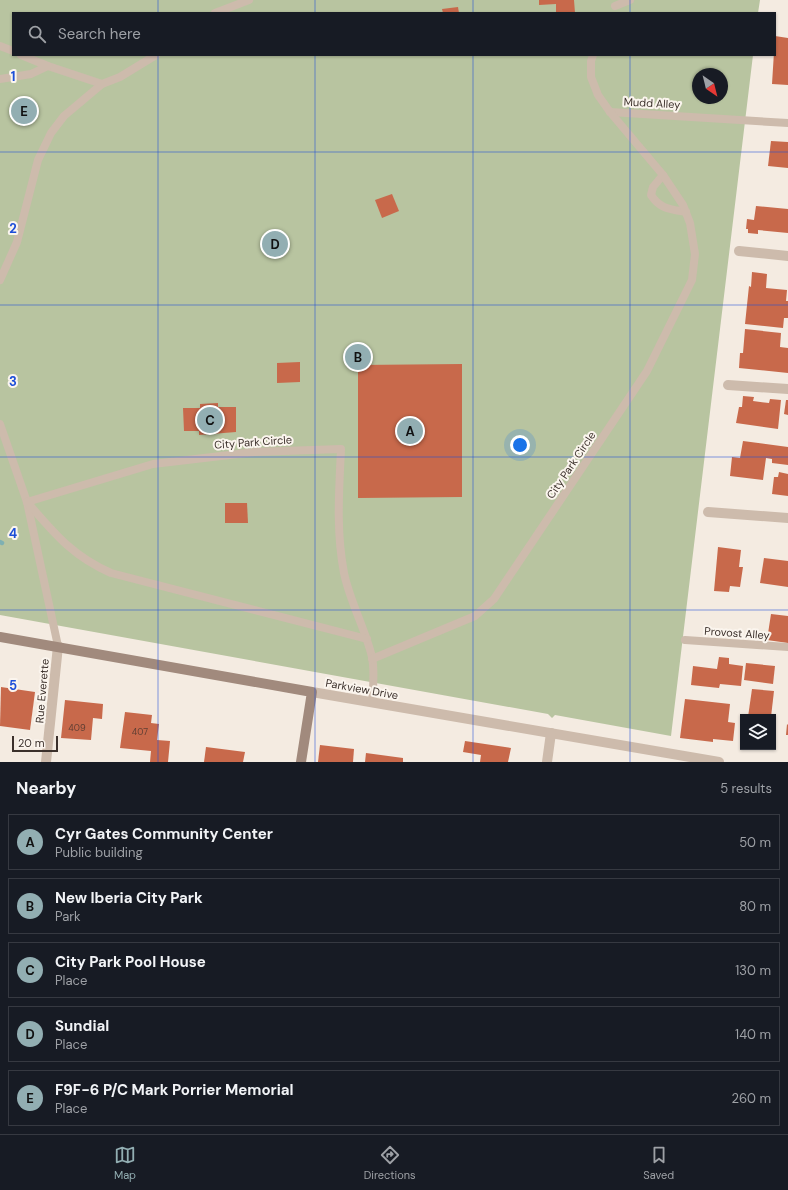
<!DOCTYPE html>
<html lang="en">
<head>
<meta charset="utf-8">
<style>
	:root { --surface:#171b24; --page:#242831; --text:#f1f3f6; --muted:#9ea1a6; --line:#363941; --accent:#92aeb2 }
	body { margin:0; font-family:"DM Sans",sans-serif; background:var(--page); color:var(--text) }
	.controls { position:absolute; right:12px; bottom:12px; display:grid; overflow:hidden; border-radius:0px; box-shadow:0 1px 3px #0004 }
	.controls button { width:36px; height:36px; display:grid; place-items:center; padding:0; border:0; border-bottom:1px solid var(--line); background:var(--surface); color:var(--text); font:20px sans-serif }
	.compass { position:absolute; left:692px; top:68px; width:36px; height:36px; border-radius:50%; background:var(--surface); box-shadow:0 1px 3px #0004; rotate:145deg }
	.scale { position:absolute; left:12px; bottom:10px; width:46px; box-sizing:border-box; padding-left:4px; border:2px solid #3b302b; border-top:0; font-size:11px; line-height:14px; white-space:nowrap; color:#3b302b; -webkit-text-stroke:3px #fbf5ee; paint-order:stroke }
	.you { position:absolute; left:520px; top:445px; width:14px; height:14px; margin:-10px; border:3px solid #fff; border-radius:50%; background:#1a73e8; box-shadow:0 0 0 6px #1a73e833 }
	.badge { display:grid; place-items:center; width:26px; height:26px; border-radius:50%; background:var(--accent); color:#111; font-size:13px; font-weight:700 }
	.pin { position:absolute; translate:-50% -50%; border:2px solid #fff; box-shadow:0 1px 4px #0006 }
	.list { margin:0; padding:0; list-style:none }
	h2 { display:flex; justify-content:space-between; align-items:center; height:52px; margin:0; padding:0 16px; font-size:17px }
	h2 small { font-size:13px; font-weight:400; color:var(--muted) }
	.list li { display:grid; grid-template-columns:26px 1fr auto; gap:12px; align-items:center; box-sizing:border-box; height:56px; margin:0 8px 8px; padding:0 8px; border:1px solid var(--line); border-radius:0px }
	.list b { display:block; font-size:15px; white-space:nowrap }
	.list p { margin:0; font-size:13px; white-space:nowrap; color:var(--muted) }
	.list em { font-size:13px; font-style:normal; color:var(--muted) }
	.icon { flex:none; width:22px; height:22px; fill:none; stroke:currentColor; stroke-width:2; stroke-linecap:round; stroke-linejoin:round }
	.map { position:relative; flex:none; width:788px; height:762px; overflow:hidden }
	.search { position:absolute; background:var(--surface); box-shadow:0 1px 3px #0004; left:12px; right:12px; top:12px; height:44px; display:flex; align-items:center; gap:10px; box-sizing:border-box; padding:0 14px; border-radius:0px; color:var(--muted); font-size:15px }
	.sheet { height:372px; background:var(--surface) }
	nav { display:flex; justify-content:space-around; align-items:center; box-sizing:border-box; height:56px; border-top:1px solid var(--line); background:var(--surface); font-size:11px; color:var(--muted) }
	nav a { display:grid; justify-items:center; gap:2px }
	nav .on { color:var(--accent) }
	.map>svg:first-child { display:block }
	.green { fill:#b8c4a0; fill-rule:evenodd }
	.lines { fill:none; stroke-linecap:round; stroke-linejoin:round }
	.stream { stroke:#7fb0b2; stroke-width:4.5 }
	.building { fill:#c8694b }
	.lane { stroke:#cdbbac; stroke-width:8 }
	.street { stroke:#cdbbac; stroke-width:10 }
	.secondary { stroke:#a18a7d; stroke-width:10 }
	.grid { fill:none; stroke:#1d4ed8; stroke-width:1; stroke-opacity:0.55 }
	.labels { text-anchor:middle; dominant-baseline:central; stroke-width:4; stroke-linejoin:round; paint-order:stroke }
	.number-label { font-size:9px; fill:#5e3e33 }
	.street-label { font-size:11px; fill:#3b302b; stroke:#fbf5ee }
	.grid-label { font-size:13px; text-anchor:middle; font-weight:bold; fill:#1d4ed8; stroke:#fbf5ee; stroke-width:4; stroke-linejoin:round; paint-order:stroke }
</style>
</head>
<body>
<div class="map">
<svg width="788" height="762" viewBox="0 0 788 762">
	<rect width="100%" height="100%" fill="#f4ebe1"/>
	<!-- green -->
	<path class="green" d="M0,0H760L758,13H13V55H753L671,736L555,715L552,718L548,714L0,615ZM698,74H722V98H698Z"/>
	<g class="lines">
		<!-- stream -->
		<polyline class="stream" points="0,542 2,543"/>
	</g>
	<!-- building -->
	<g class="building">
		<polygon points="539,0 574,0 575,13 556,13 556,4 539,5"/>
		<polygon points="458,7 459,13 443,13 442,9"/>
		<polygon points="775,36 788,38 788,85 772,84"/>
		<polygon points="771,141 788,142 788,168 768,166"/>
		<polygon points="392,194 399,211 382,218 375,200"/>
		<polygon points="756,206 788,209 788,233 758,230 758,234 748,233 748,229 746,229 747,219 754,220"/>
		<polygon points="752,272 767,274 766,288 787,290 786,301 788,301 788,318 784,318 783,328 745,324 749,286 751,287"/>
		<polygon points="745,329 781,333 780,347 788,348 788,373 739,368 740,353 743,353"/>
		<polygon points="300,362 300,382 277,383 277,363"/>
		<polygon points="462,364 462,497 358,498 358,365"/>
		<polygon points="743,396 754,397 753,401 769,403 770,399 781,400 778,429 736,423 739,407 742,407"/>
		<polygon points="786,400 788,400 788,415 784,414"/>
		<polygon points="218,403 218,407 236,407 236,432 199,435 199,431 184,431 183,408 200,408 200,404"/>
		<polygon points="743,441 788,447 788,465 772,463 772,459 766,458 763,480 730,476 732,457 740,458"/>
		<polygon points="779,472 788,474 788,496 772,494 774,477 778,477"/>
		<polygon points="225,503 247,503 248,523 225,523"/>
		<polygon points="718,547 741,550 739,567 743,567 740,587 730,586 729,592 714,591"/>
		<polygon points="764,558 788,561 788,587 760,583"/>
		<polygon points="771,614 788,616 788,643 767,640"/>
		<polygon points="719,657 729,658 729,664 743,666 741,686 720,684 719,688 691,685 693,666 717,669"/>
		<polygon points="746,663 775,666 773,684 744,680"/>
		<polygon points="1,687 35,692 30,730 0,726"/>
		<polygon points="752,689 774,691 771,717 748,717"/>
		<polygon points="685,699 730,704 728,722 735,723 733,741 713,739 713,742 680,738"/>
		<polygon points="65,700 103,704 102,719 93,718 91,740 61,738"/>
		<polygon points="125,712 152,715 151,723 159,724 157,740 170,741 168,762 150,762 151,751 120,748"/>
		<polygon points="787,724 788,725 788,735 786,735"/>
		<polygon points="465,741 511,748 508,762 480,762 481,755 463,752"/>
		<polygon points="320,745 354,749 353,762 318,762"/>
		<polygon points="206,747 245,752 243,762 204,762"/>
		<polygon points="366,753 403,758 403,762 365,762"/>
	</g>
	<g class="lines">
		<!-- lane -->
		<g class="lane">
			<polyline points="615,6 630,0"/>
			<polyline points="215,13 249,0"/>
			<polyline points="0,46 13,51"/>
			<polyline points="48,66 102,84"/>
			<polyline points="0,79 31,74 48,66 21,55"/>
			<polyline points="610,112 788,123"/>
			<path d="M663,175L653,187L651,195C660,209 670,209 686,212"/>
			<polyline points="0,280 17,242 38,160 51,133 64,116 102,84 120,77 156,55"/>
			<polyline points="0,424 27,502 58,646"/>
			<path d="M27,502L153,464L255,452L341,449C339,492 336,531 344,573C350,602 365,628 372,657C375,672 373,688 372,703"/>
			<path d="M27,502C54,533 72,556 111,573L367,639"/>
			<polyline points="685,640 788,647"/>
			<polyline points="372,659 475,616 494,599 647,371 692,280 695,254 690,223 683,205 663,175 610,112 598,95 591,77 591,61 593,55"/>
		</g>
		<!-- street -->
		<g class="street">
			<polyline points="739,251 788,256"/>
			<polyline points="728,385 788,389"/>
			<polyline points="708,512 788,518"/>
			<polyline points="312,692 719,762"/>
			<polyline points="46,762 58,646"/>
			<polyline points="547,762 551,733"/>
		</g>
		<!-- secondary -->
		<polyline class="secondary" points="0,637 312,692 301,762"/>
	</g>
	<!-- grid -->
	<path class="grid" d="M158,0V13M315,0V13M473,0V13M630,0V13M158,55V762M315,55V762M473,55V762M630,55V762M0,152H788M0,305H788M0,457H788M0,610H788"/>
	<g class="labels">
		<!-- number labels -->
		<g class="number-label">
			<text x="77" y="728">409</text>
			<text x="140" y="732">407</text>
		</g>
		<!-- street labels -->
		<g class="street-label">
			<text transform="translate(652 103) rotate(3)">Mudd Alley</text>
			<text transform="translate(253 442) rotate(-4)">City Park Circle</text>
			<text transform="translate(571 465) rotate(-56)">City Park Circle</text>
			<text transform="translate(737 633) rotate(4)">Provost Alley</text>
			<text transform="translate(362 689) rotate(10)">Parkview Drive</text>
			<text transform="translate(42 691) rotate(-85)">Rue Everette</text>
		</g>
	</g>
	<g class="grid-label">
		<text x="13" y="81">1</text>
		<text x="13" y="233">2</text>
		<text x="13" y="386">3</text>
		<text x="13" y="538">4</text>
		<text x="13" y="690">5</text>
	</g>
</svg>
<div class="controls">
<button><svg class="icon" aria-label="layers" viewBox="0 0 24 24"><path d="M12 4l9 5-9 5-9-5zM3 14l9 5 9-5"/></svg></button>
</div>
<svg class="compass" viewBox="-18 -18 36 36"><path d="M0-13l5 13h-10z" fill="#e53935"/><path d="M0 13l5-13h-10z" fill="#9ea1a6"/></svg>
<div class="scale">20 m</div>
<div class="you"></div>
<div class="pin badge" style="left:410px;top:431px">A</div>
<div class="pin badge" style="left:358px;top:357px">B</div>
<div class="pin badge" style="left:210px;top:420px">C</div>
<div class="pin badge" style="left:275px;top:244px">D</div>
<div class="pin badge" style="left:24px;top:111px">E</div>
<div class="search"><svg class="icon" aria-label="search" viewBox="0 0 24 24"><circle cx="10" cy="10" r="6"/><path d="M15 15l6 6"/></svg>Search here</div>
</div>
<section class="sheet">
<h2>Nearby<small>5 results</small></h2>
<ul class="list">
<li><span class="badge">A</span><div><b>Cyr Gates Community Center</b><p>Public building</p></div><em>50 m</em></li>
<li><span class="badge">B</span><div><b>New Iberia City Park</b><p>Park</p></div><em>80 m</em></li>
<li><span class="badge">C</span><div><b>City Park Pool House</b><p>Place</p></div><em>130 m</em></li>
<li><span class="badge">D</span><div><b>Sundial</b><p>Place</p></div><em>140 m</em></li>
<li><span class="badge">E</span><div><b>F9F-6 P/C Mark Porrier Memorial</b><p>Place</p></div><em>260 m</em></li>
</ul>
</section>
<nav>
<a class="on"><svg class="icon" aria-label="map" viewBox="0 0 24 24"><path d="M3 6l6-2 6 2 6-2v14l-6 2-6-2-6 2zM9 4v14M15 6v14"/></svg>Map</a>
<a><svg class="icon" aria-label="directions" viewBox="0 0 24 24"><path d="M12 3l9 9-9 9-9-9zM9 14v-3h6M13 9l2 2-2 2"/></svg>Directions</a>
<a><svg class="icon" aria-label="saved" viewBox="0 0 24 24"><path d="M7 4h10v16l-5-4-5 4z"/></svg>Saved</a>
</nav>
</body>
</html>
